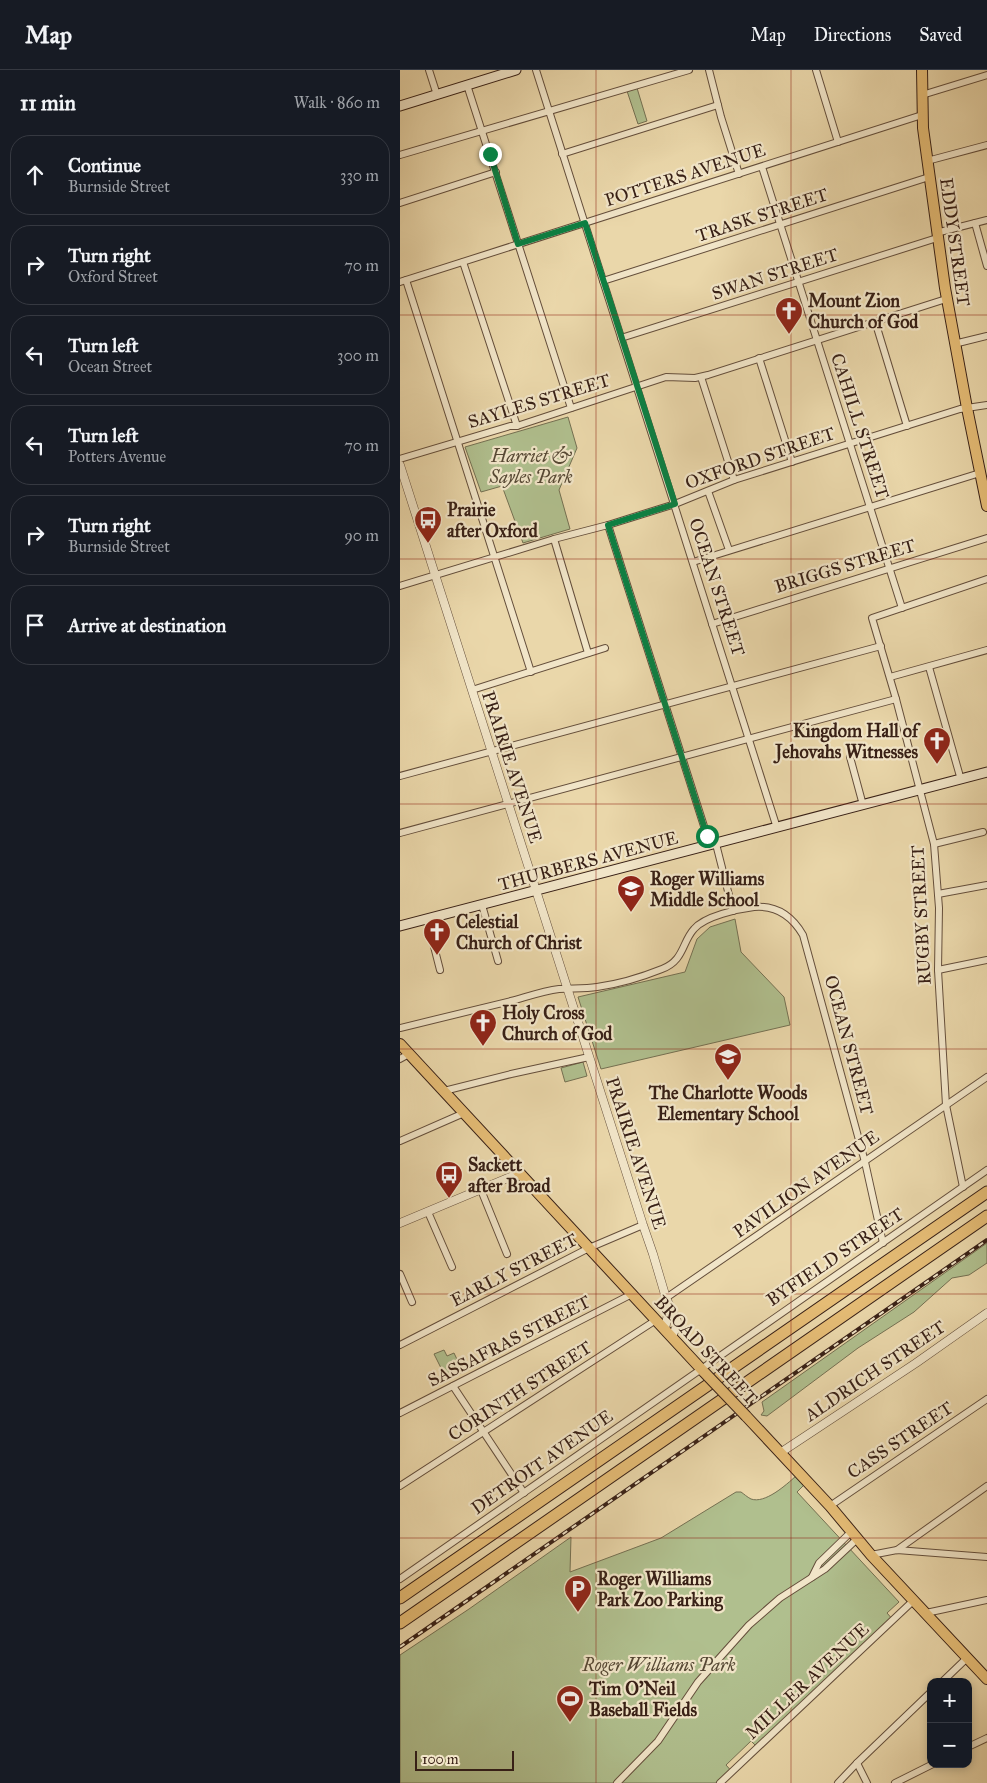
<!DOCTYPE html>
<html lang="en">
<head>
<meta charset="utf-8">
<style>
	:root { --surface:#171b24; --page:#242831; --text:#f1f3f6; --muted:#9ea1a6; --line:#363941 }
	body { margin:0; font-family:"IM FELL Great Primer",serif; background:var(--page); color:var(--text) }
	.controls { position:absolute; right:15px; bottom:15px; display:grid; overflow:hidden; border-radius:10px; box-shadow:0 2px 8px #0003 }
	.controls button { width:45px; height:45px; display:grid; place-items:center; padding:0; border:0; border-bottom:1px solid var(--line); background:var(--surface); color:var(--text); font:25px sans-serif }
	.scale { position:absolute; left:15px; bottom:12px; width:99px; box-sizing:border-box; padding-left:5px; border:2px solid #382016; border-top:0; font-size:14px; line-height:18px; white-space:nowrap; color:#382016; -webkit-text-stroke:4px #f1e5c8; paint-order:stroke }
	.stop { position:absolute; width:15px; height:15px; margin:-11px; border:4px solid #0b8043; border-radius:50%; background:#fff }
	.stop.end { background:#0b8043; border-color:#fff; box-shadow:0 1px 5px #0008 }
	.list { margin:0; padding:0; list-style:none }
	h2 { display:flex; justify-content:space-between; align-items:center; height:65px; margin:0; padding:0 20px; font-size:21px }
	h2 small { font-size:16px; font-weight:400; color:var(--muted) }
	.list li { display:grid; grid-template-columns:32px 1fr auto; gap:15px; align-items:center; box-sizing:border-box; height:80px; margin:0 10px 10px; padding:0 10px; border:1px solid var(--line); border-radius:20px }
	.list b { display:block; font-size:19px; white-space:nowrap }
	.list p { margin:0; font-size:16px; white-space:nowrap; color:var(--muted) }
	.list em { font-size:16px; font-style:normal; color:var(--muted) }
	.icon { flex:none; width:28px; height:28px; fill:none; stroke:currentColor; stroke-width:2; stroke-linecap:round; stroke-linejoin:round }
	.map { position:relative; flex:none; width:587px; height:1713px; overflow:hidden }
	header { display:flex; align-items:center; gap:30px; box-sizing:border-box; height:70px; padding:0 25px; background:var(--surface); border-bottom:1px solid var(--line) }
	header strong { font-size:24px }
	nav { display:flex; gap:28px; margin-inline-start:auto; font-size:18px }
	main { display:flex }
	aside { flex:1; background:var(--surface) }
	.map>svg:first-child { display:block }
	.green { fill:#b0bf8e; stroke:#747052 }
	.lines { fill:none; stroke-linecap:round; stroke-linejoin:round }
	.minor-casing { stroke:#644e3b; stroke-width:8 }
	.tertiary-casing { stroke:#644e3b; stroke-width:9 }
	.secondary-casing { stroke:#382016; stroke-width:11 }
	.primary-casing { stroke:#382016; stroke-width:12 }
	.motorway-casing { stroke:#382016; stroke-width:13 }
	.minor { stroke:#f1e5c8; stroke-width:6 }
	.tertiary { stroke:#f1e5c8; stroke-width:8 }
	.secondary { stroke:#f1e5c8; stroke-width:9 }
	.primary { stroke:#e5bc75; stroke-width:10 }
	.motorway { stroke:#e5bc75; stroke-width:11 }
	.rail-casing { stroke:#382016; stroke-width:4 }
	.rail { stroke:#f1e5c8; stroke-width:2; stroke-dasharray:5.5; stroke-linecap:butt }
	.primary-bridge-casing { stroke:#382016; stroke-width:12; stroke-linecap:butt }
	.primary-bridge { stroke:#e5bc75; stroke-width:10 }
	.route { stroke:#0b8043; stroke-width:6 }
	.grid { fill:none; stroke:#8f2418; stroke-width:1; stroke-opacity:0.55 }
	.labels { text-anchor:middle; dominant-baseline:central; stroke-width:4.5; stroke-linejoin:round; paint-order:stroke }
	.street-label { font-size:18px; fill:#382016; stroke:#f1e5c8 }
	.poi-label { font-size:18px; font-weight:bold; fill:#382016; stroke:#f1e5c8; text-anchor:start }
	.park-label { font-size:18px; font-style:italic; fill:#564834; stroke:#f1e5c8 }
</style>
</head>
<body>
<header>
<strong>Map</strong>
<nav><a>Map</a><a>Directions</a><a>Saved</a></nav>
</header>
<main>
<aside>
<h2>11 min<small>Walk · 860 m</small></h2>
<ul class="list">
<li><svg class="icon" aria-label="ahead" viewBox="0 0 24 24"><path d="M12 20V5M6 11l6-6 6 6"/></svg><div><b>Continue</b><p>Burnside Street</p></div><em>330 m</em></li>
<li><svg class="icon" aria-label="right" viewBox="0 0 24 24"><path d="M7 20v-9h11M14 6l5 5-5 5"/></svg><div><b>Turn right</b><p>Oxford Street</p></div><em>70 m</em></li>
<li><svg class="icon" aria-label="left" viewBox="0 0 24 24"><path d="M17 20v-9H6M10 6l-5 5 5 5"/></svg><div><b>Turn left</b><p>Ocean Street</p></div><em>300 m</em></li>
<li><svg class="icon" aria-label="left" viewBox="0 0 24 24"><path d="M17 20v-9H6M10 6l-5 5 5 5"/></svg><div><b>Turn left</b><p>Potters Avenue</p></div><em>70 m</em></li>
<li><svg class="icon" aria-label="right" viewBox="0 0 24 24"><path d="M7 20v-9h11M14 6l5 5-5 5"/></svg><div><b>Turn right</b><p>Burnside Street</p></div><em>90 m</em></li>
<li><svg class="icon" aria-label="arrive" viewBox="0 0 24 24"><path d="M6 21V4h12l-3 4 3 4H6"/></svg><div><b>Arrive at destination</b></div></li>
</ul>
</aside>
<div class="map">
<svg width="587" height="1713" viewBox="0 0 587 1713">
	<rect width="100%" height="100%" fill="#ead7aa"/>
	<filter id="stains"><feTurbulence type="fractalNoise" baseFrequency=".004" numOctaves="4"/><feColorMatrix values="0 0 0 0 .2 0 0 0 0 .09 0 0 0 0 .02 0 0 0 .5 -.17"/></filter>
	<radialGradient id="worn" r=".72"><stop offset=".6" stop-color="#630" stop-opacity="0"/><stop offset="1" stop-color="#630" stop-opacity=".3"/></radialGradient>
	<!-- green -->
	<g class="green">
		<polygon points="237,18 247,51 238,54 227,21"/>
		<polygon points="168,347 177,378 159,420 170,459 123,473 102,416 81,422 65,377"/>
		<polygon points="335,849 341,882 384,927 390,955 201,999 178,927 285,902 297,869 310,857"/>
		<polygon points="183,992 187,1006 165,1012 161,998"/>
		<polygon points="587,1173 587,1193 569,1205 552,1208 514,1242 458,1278 367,1346 361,1345 364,1341 362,1332"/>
		<polygon points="44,1280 47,1286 54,1283 63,1302 47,1310 34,1284"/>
		<path d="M396,1406L404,1415L397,1422L499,1532L487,1543L494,1551L359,1679L351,1671L326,1695L334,1704L324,1713H0V1585L69,1539L171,1467L170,1502L261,1468L336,1422H341C344,1424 347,1427 351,1429C365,1434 386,1415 396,1406Z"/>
	</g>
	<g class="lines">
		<defs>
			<g id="minor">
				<polyline points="29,0 37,25"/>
				<polyline points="136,0 377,758"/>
				<polyline points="309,0 321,47 339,104"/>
				<polyline points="416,0 438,72"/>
				<polyline points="67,15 171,338"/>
				<polyline points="522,25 587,5"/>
				<polyline points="162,84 318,35"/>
				<polyline points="0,85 289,0"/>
				<polyline points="527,91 587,75"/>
				<polyline points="362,97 502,538"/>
				<polyline points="0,133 96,102"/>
				<polyline points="575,153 587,196"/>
				<polyline points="536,163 587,150"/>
				<polyline points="63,192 117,356"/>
				<polyline points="6,210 131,602"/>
				<polyline points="203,211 529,107"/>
				<polyline points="0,212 522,45"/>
				<polyline points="475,251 507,356"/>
				<polyline points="221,268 537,168"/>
				<polyline points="554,274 587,266"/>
				<polyline points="359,288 392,392"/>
				<polyline points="301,307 334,410"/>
				<polyline points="0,389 110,356 117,356 266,307 295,308 308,305 546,229"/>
				<polyline points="308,421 329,480"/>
				<polyline points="208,455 310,775"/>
				<polyline points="154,469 188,583"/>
				<polyline points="293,492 580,403"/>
				<polyline points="0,516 154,469 208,455 275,434 334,410 560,339 587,335"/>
				<polyline points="312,554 587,468"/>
				<polyline points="529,597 561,710"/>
				<polyline points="490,607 587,580"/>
				<polyline points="72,620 205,578"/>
				<polyline points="450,687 463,735"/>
				<polyline points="0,706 481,576"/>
				<polyline points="0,763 496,629"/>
				<polyline points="316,774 333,841"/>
				<polyline points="534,774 583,762"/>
				<polyline points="538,824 587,815"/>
				<polyline points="82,835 98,891"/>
				<polyline points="27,849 40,900"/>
				<polyline points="538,900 587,890"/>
				<path d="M0,958C37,949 74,940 111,931C126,927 143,921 159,919C171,918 184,919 197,917C219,914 242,907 262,899C284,891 282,872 294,859C305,846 338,839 354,837C377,835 392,846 403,865L465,1092L483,1173"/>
				<polyline points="0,989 9,984"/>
				<polyline points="44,1021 111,1004 189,987"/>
				<polyline points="0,1071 64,1043"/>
				<polyline points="563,1117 546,1035 538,900 539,838 534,774 496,629 472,548 587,509"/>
				<polyline points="81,1120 107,1184"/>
				<polyline points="28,1142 52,1197"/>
				<polyline points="0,1204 12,1232"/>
				<polyline points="266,1228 587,1007"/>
				<polyline points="0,1275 189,1178 243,1155"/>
				<polyline points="53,1316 124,1423"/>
				<polyline points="0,1343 232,1224"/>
				<polyline points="0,1416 256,1250"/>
				<polyline points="430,1436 587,1329"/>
				<polyline points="497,1480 587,1416"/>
				<polyline points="471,1485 497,1480 587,1487"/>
				<polyline points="412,1507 419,1493 451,1462"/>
				<polyline points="0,1509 587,1100"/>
				<polyline points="526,1543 587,1530"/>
				<polyline points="542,1612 567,1588"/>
				<polyline points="568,1677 587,1668"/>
				<polyline points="457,1693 467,1713"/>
				<polyline points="217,1713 258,1671 298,1612 349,1555 380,1528 425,1499 457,1469"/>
				<polyline points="320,1713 514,1530"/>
				<polyline points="438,1713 457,1693 531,1622"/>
				<polyline points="495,1713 533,1694"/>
			</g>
			<g id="tertiary">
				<polyline points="0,395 243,1155 253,1184 266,1228 277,1251 277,1256 272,1266"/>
				<polyline points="0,1153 120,1103"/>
				<polyline points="265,1259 269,1239"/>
				<polyline points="380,1383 516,1293 587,1243"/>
			</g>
			<g id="secondary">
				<polyline points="0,36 116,0"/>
				<polyline points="0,856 587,702"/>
			</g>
			<g id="primary">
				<polyline points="522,0 523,58 545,218 567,338 587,436"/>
				<polyline points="0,974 304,1302"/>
				<polyline points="346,1346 430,1436 471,1485 587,1609"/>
			</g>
			<g id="motorway">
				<polyline points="0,1528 587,1122"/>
				<polyline points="0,1553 587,1146"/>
			</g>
		</defs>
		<!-- minor casing -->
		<use href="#minor" class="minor-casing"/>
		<!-- tertiary casing -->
		<use href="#tertiary" class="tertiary-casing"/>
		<!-- secondary casing -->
		<use href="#secondary" class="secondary-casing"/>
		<!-- primary casing -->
		<use href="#primary" class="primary-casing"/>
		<!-- motorway casing -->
		<use href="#motorway" class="motorway-casing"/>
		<!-- minor -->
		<use href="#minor" class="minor"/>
		<!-- tertiary -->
		<use href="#tertiary" class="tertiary"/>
		<!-- secondary -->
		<use href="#secondary" class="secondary"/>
		<!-- primary -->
		<use href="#primary" class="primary"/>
		<!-- motorway -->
		<use href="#motorway" class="motorway"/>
		<defs>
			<polyline id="rail" points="0,1577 587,1170"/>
		</defs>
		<!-- rail casing -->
		<use href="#rail" class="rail-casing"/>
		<!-- rail -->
		<use href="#rail" class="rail"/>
		<defs>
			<polyline id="primary-bridge" points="304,1302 346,1346"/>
		</defs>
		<!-- primary-bridge casing -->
		<use href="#primary-bridge" class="primary-bridge-casing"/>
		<!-- primary-bridge -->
		<use href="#primary-bridge" class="primary-bridge"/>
	</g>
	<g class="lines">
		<!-- route -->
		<polyline class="route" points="90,84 118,174 185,153 275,434 208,455 307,766"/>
	</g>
	<!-- grid -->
	<path class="grid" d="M196,0V1713M391,0V1713M0,245H587M0,489H587M0,734H587M0,979H587M0,1224H587M0,1468H587"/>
	<!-- icons -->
	<defs>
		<symbol id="church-pin" viewBox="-11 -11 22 30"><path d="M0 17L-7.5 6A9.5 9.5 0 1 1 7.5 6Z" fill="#8f2418" stroke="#f1e5c8"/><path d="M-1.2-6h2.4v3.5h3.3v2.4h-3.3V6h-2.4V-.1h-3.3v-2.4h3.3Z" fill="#fff"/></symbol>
		<symbol id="bus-pin" viewBox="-11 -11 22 30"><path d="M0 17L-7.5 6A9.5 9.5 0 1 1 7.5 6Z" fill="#8f2418" stroke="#f1e5c8"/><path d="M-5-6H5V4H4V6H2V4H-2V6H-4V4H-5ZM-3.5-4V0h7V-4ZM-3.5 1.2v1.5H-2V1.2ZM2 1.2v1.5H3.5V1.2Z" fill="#fff"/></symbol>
		<symbol id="school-pin" viewBox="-11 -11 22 30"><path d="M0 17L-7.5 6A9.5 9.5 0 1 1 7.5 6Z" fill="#8f2418" stroke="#f1e5c8"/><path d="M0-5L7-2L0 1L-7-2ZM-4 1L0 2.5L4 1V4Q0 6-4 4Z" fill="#fff"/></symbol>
		<symbol id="parking-pin" viewBox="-11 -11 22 30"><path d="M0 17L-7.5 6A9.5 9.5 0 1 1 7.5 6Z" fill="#8f2418" stroke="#f1e5c8"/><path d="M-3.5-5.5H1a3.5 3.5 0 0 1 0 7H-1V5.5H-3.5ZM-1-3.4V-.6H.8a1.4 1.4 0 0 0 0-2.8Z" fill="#fff"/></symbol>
		<symbol id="stadium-pin" viewBox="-11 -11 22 30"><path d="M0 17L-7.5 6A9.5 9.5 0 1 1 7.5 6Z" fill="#8f2418" stroke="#f1e5c8"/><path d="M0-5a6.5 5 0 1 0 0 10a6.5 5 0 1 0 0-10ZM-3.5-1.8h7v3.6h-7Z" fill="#fff"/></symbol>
	</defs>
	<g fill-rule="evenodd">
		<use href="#church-pin" x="373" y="225" width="32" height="43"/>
		<use href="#bus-pin" x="12" y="434" width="32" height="43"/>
		<use href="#church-pin" x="521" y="655" width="32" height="43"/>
		<use href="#school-pin" x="215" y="803" width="32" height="43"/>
		<use href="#church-pin" x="21" y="846" width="32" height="43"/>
		<use href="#church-pin" x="67" y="937" width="32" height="43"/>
		<use href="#school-pin" x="312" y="971" width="32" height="43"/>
		<use href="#bus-pin" x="33" y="1089" width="32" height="43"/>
		<use href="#parking-pin" x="162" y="1503" width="32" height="43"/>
		<use href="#stadium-pin" x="154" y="1613" width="32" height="43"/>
	</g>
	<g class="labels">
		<!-- street labels -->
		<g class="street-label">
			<text transform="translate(285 105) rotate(-18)">POTTERS AVENUE</text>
			<text transform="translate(362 145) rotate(-18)">TRASK STREET</text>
			<text transform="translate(555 172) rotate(82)">EDDY STREET</text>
			<text transform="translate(375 204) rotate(-18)">SWAN STREET</text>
			<text transform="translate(139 331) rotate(-17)">SAYLES STREET</text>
			<text transform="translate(460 356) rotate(72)">CAHILL STREET</text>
			<text transform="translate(360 388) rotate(-19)">OXFORD STREET</text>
			<text transform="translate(445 496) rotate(-17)">BRIGGS STREET</text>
			<text transform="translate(317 517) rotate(72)">OCEAN STREET</text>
			<text transform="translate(112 697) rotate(72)">PRAIRIE AVENUE</text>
			<text transform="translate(188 791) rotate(-15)">THURBERS AVENUE</text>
			<text transform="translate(521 845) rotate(-93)">RUGBY STREET</text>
			<text transform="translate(449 975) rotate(75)">OCEAN STREET</text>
			<text transform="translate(236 1083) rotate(72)">PRAIRIE AVENUE</text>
			<text transform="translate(406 1114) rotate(-35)">PAVILION AVENUE</text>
			<text transform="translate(435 1187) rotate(-34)">BYFIELD STREET</text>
			<text transform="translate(114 1200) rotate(-27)">EARLY STREET</text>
			<text transform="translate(109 1271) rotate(-27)">SASSAFRAS STREET</text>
			<text transform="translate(306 1280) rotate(47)">BROAD STREET</text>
			<text transform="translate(475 1301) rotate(-34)">ALDRICH STREET</text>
			<text transform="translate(120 1321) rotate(-33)">CORINTH STREET</text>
			<text transform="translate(500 1370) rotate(-34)">CASS STREET</text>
			<text transform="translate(142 1392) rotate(-35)">DETROIT AVENUE</text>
			<text transform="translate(407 1611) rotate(-43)">MILLER AVENUE</text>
		</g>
		<!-- poi labels -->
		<g class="poi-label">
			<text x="408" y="231">Mount Zion<tspan x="408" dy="21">Church of God</tspan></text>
			<text x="47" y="440">Prairie<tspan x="47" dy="21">after Oxford</tspan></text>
			<text x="518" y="661" text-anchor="end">Kingdom Hall of<tspan x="518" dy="21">Jehovahs Witnesses</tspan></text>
			<text x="250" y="809">Roger Williams<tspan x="250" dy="21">Middle School</tspan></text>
			<text x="56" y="852">Celestial<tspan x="56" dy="21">Church of Christ</tspan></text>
			<text x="102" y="943">Holy Cross<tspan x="102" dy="21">Church of God</tspan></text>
			<text x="328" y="1023" text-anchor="middle">The Charlotte Woods<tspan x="328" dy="21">Elementary School</tspan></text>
			<text x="68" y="1095">Sackett<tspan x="68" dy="21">after Broad</tspan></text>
			<text x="197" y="1509">Roger Williams<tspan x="197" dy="21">Park Zoo Parking</tspan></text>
			<text x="189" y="1619">Tim O'Neil<tspan x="189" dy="21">Baseball Fields</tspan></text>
		</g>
		<!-- park labels -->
		<g class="park-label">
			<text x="131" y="386">Harriet &amp;<tspan x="131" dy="21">Sayles Park</tspan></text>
			<text x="259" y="1595">Roger Williams Park</text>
		</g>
	</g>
	<rect width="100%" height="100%" filter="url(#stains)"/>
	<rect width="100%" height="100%" fill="url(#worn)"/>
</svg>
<div class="controls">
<button>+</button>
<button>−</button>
</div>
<div class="scale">100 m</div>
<div class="stop" style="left:307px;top:766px"></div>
<div class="stop end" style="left:90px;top:84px"></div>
</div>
</main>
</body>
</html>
